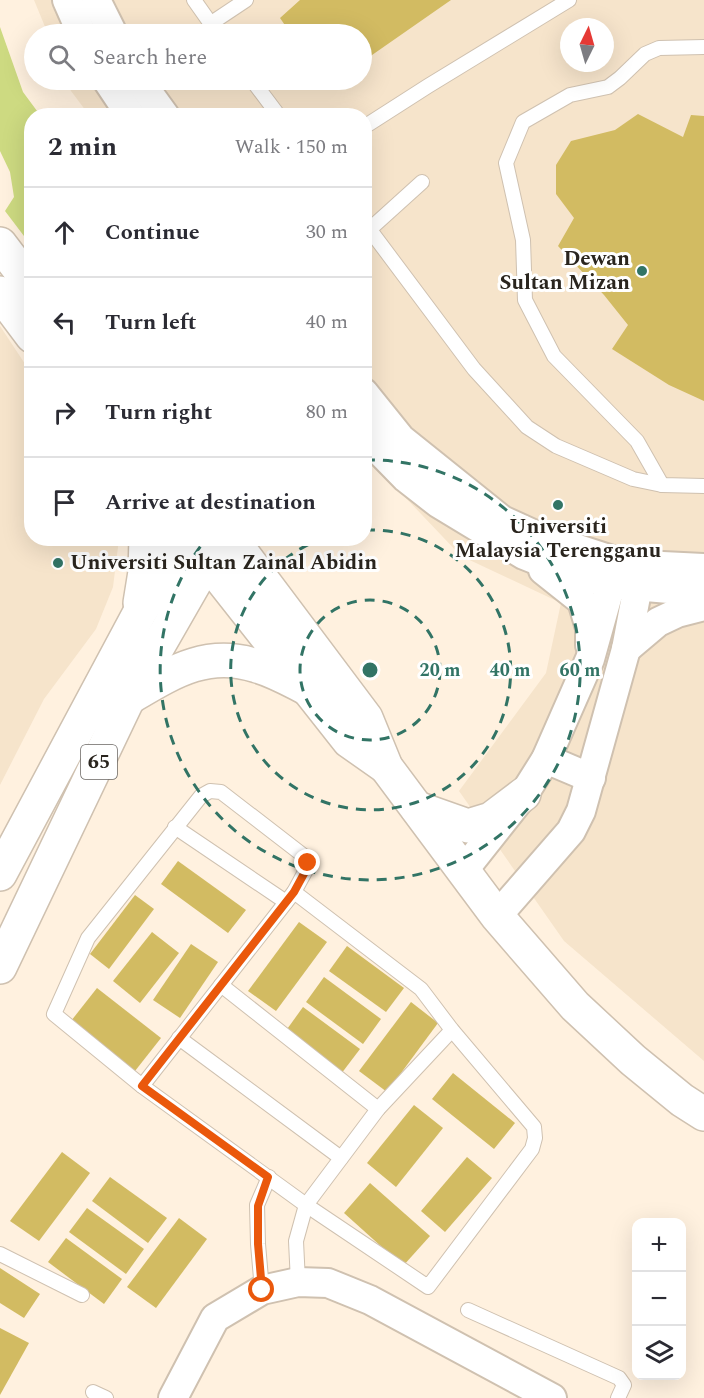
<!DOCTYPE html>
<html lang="en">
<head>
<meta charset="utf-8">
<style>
	:root { --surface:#fff; --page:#f7f7f7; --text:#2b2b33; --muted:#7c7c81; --line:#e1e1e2 }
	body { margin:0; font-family:Spectral,serif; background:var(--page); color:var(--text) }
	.controls { position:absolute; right:18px; bottom:18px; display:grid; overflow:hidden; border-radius:12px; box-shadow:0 6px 24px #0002 }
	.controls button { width:54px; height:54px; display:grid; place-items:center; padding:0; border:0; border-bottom:2px solid var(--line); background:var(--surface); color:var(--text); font:30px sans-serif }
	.compass { position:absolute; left:560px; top:18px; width:54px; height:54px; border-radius:50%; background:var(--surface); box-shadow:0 6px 24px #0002; rotate:5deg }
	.stop { position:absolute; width:18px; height:18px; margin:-14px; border:4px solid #ea580c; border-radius:50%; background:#fff }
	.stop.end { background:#ea580c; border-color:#fff; box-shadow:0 2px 6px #0008 }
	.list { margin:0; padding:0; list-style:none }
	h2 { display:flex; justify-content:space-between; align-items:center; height:78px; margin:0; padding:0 24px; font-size:26px }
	h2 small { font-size:20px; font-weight:400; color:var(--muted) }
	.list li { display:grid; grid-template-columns:39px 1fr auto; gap:18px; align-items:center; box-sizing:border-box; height:90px; padding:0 24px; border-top:2px solid var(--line) }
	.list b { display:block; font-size:22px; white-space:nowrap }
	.list em { font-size:20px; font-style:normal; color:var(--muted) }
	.icon { flex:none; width:33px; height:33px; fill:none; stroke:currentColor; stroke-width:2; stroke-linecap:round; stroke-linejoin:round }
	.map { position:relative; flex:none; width:704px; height:1398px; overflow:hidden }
	.search { position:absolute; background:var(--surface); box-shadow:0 6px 24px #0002; left:24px; top:24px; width:348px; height:66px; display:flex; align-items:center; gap:15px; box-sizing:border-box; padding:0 21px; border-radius:33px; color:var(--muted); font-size:22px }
	.panel { position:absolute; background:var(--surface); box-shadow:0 6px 24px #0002; left:24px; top:108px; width:348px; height:438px; border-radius:24px }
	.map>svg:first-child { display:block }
	.built { fill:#f6e4cb; fill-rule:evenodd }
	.water { fill:#cdda81 }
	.building { fill:#d2bb62 }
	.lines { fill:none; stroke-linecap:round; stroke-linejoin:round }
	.service-casing { stroke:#cfc1b0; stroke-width:16 }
	.minor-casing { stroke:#cfc1b0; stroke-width:32 }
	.secondary-casing { stroke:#cfc1b0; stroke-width:36 }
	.primary-casing { stroke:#cfc1b0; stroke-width:36 }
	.service { stroke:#fff; stroke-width:14 }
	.minor { stroke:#fff; stroke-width:28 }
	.secondary { stroke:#fff; stroke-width:33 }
	.primary { stroke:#fff; stroke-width:33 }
	.route { stroke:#ea580c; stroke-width:8 }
	.ring { fill:none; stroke:#327465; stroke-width:3; stroke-dasharray:10 8 }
	.poi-dot { fill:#327465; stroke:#fff; stroke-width:2 }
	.labels { text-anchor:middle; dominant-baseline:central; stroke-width:6; stroke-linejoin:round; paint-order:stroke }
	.shield { fill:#fff; stroke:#6a6662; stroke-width:1.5 }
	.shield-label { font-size:20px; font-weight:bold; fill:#2a251e }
	.poi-label { font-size:21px; font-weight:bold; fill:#2a251e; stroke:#fff; text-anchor:end }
	.centre { fill:#327465; stroke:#fff; stroke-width:3 }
	.ring-label { font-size:18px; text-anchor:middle; font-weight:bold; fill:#327465; stroke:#fff; stroke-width:6; stroke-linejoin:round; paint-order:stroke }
</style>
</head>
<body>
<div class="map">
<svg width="704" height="1398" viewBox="0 0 704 1398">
	<rect width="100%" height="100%" fill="#fff1df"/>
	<!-- built -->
	<g class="built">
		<path d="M34,0H704V1061L564,941L459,791L546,673L561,603L461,556L365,455L364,116L89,115L71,91L66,80H362V34H48ZM569,27H605V63H569Z"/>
		<polygon points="0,326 31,373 32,538 119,539 113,587 96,629 44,699 0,785"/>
	</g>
	<!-- water -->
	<polygon class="water" points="0,27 23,92 40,115 32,116 32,237 27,240 5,211 14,197 10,172 0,151"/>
	<!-- building -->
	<g class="building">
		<polygon points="300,0 451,0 362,62 362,34 291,34 280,18"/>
		<polygon points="638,114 683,137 691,115 704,116 704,401 669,385 612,349 628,325 604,295 558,246 574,218 556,194 556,165 571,141 615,130"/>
		<polygon points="178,861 246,910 228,933 161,884"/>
		<polygon points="135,895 154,909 109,969 90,954"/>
		<polygon points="299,922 327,942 276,1011 248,991"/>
		<polygon points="152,932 179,953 140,1003 113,981"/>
		<polygon points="191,944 218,962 180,1018 153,1000"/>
		<polygon points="347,946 404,988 386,1012 329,971"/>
		<polygon points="324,977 381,1019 363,1044 306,1002"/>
		<polygon points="97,988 161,1038 135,1071 71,1021"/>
		<polygon points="411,1002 438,1023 387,1092 359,1071"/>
		<polygon points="303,1007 360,1049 341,1074 285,1032"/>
		<polygon points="453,1073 515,1123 494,1149 432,1099"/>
		<polygon points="414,1105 443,1128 396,1187 367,1163"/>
		<polygon points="62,1152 90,1173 39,1241 10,1221"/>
		<polygon points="467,1157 492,1178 445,1232 421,1211"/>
		<polygon points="110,1177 167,1218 148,1243 92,1201"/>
		<polygon points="370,1183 430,1236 403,1266 344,1213"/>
		<polygon points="87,1208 144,1249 126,1274 69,1232"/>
		<polygon points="179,1218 207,1239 156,1308 127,1287"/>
		<polygon points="66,1238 122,1279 104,1304 48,1262"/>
		<polygon points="0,1268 40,1294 24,1318 0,1303"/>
		<polygon points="0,1328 29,1343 0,1395"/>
	</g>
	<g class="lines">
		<defs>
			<g id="service">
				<polyline points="194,0 218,34"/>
				<polyline points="210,24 246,0"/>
				<polyline points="252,80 279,116"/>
				<polyline points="364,127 428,86 569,0"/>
				<polyline points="364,222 474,369 527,427 556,446 633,479 662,485 704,486"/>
				<polyline points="370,229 422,182"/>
				<polyline points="662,485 637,441 554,356 525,300 523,240 506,163 523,122 570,95 608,87 620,78 645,54 659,48 704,47"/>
				<polygon points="210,791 221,792 304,856 308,863 306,870 294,892 421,989 452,1030 534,1127 535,1138 532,1149 428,1287 306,1205 142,1086 54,1014 88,938 201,796"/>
				<polyline points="175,827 286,902"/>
				<polyline points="221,985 378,1109"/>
				<polyline points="179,1038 341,1158"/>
				<polyline points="142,1086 294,892"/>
				<polyline points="0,1254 82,1295"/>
				<polyline points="298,1282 296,1241 306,1205 378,1109 452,1030"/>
				<polyline points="262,1290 258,1244 257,1205 269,1177"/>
				<polyline points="468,1310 619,1378 624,1385 618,1398"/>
				<polyline points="93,1392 106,1398"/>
			</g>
			<g id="minor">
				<polyline points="67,0 82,34"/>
				<polyline points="96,0 113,34"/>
				<polyline points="107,80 131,116"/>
				<polyline points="139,80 165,116"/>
				<polyline points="364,393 401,439 502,520 535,535 615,561 642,565 704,568"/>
				<polyline points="364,435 406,478 438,503 524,555 564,571 611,584 704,592"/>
				<polyline points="543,570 582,601 590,628 590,645"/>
				<polyline points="626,649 658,622 677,613 704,606"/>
				<polyline points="546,759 591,778"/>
				<polyline points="463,871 524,794 546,759 590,659 611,584 614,566"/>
				<polyline points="497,916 571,831 581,811 626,649 642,565"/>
				<polyline points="173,1398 215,1318 262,1290 298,1282 328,1283 370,1300 552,1398"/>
			</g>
			<g id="secondary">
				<polyline points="231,538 366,718 386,767 497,916 575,1006 633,1060 682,1100 704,1114"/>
				<polyline points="207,561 349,741 386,767"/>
				<polyline points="417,808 468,826 491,819 524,794"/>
			</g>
			<g id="primary">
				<polyline points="0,244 32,286"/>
				<polyline points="0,293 32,336"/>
				<polyline points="140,603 145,572 146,538"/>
				<path d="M130,697C171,673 207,649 257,666C275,671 292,681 308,689"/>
				<polyline points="0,874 139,614 185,538"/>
				<polyline points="0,967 129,697 207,561 229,538"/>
			</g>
		</defs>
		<!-- service casing -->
		<use href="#service" class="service-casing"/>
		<!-- minor casing -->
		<use href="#minor" class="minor-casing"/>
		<!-- secondary casing -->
		<use href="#secondary" class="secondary-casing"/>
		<!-- primary casing -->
		<use href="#primary" class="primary-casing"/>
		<!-- service -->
		<use href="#service" class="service"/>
		<!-- minor -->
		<use href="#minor" class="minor"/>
		<!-- secondary -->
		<use href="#secondary" class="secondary"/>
		<!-- primary -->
		<use href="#primary" class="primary"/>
	</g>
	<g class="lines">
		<!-- route -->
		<polyline class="route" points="262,1290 258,1244 258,1206 268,1177 142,1086 294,892 306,870 308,863"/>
	</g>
	<!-- distance rings -->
	<g class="ring">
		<circle cx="370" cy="670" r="70"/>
		<path d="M365 530A140 140 0 1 1 321 539"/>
		<path d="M365 460A210 210 0 1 1 206 539"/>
	</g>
	<!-- markers -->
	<g class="poi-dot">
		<circle cx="642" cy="271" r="6"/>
		<circle cx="558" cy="505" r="6"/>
		<circle cx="58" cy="563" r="6"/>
	</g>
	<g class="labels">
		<!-- shield labels -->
		<rect class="shield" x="81" y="745" width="36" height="34" rx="4.5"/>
		<g class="shield-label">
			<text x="99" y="762">65</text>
		</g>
		<!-- poi labels -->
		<g class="poi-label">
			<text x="630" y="259">Dewan<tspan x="630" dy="24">Sultan Mizan</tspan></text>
			<text x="558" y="527" text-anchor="middle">Universiti<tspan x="558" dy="24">Malaysia Terengganu</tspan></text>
			<text x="70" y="563" text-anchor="start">Universiti Sultan Zainal Abidin</text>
		</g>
	</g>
	<circle cx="370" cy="670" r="9" class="centre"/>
	<g class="ring-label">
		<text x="440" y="676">20 m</text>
		<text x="510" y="676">40 m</text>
		<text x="580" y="676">60 m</text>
	</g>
</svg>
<div class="controls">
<button>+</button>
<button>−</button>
<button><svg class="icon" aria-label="layers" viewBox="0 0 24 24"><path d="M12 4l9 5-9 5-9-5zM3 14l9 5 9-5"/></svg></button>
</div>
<svg class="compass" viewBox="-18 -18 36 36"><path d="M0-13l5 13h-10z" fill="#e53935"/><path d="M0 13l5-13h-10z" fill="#7c7c81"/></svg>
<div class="stop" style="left:262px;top:1290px"></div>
<div class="stop end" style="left:308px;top:863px"></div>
<div class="search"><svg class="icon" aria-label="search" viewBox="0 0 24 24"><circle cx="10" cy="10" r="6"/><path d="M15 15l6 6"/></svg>Search here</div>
<section class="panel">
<h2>2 min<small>Walk · 150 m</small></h2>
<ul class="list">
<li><svg class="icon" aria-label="ahead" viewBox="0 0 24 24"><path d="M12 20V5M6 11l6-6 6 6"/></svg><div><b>Continue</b></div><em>30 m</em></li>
<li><svg class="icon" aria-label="left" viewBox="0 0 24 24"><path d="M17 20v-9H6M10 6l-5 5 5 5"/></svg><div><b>Turn left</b></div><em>40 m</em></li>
<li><svg class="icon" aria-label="right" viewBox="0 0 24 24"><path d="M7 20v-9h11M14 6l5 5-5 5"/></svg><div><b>Turn right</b></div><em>80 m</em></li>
<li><svg class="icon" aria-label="arrive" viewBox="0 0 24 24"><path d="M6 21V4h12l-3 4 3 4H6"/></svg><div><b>Arrive at destination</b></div></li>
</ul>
</section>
</div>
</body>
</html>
